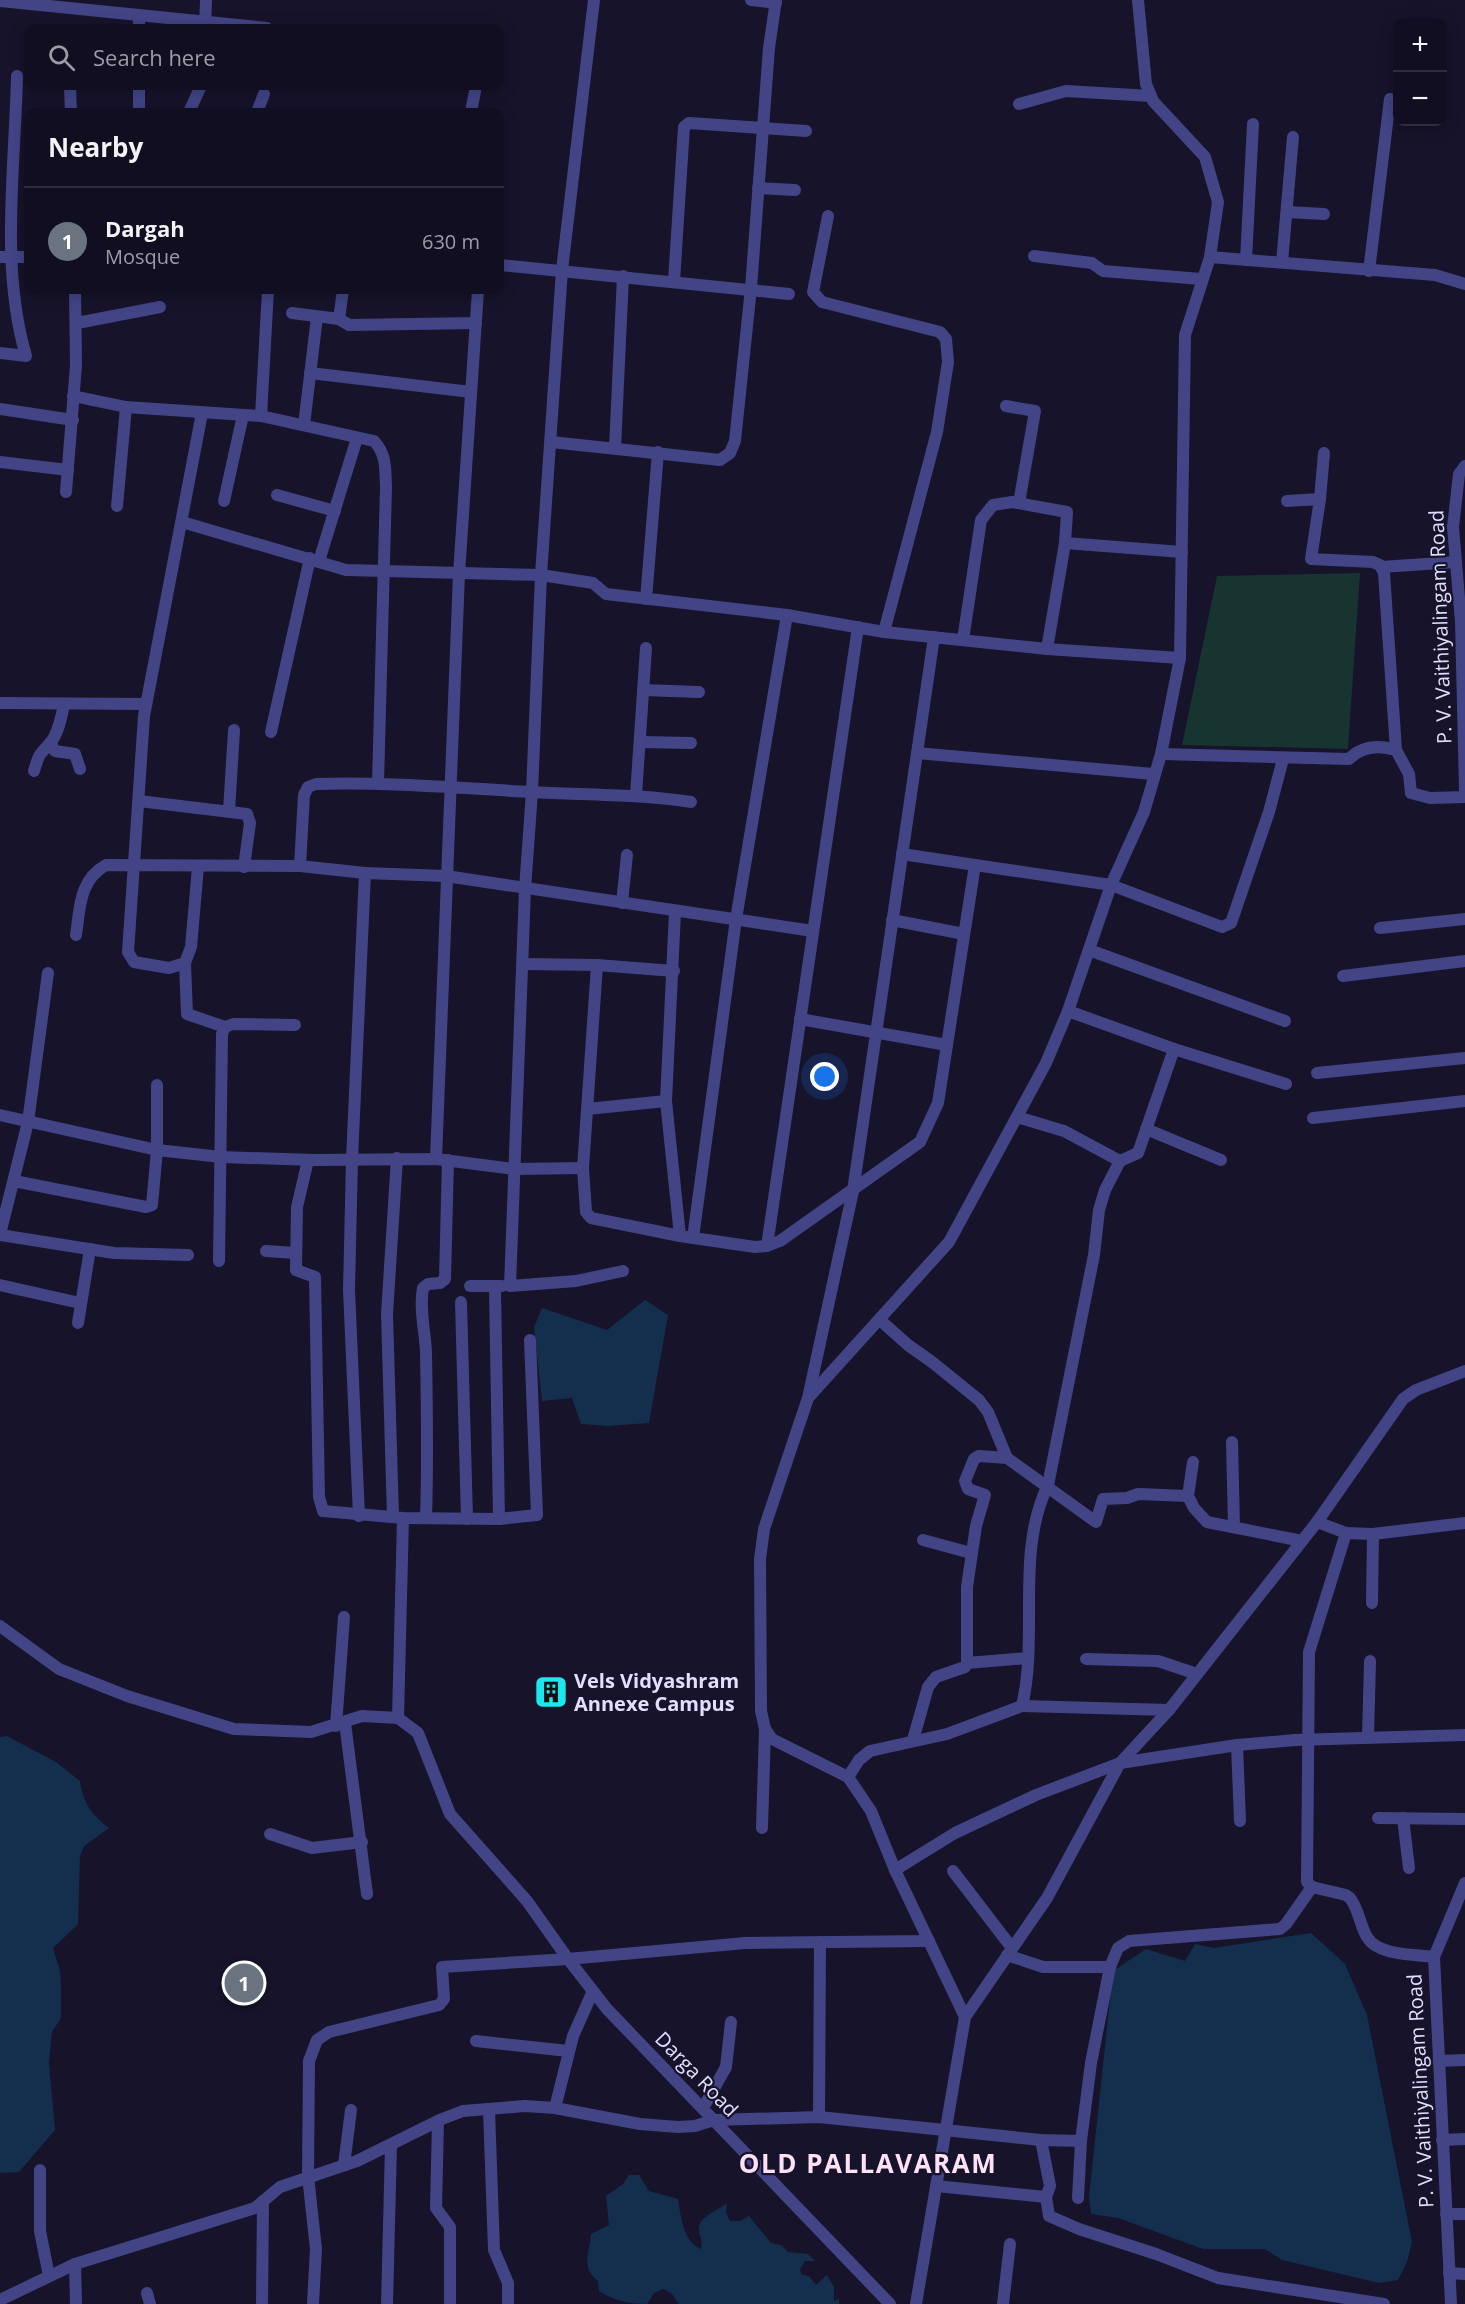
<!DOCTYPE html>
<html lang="en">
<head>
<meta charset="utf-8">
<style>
	:root { --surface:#100e20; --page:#191729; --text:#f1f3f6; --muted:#9c9ca5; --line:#302e3e; --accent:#1a73e8 }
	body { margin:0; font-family:"Open Sans",sans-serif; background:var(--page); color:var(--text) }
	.controls { position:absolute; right:18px; top:18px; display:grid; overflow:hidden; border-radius:12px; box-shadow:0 3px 15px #0003 }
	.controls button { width:54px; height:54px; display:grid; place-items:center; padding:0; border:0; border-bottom:2px solid var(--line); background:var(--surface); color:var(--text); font:30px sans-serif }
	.you { position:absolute; left:825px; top:1077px; width:21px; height:21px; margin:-15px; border:4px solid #fff; border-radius:50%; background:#1a73e8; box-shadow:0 0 0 9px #1a73e833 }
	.badge { display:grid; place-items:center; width:39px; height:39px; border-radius:50%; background:var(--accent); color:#fff; font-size:20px; font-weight:700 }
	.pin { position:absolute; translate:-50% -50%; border:3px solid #fff; box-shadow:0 2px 6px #0006 }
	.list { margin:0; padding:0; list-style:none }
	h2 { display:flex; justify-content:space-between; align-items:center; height:78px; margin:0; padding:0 24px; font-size:26px }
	h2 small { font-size:20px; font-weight:400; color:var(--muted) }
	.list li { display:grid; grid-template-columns:39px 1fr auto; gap:18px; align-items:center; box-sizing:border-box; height:108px; padding:0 24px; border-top:2px solid var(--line) }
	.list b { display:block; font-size:22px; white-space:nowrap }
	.list p { margin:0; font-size:20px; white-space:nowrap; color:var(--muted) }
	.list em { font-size:20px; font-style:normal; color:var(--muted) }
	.icon { flex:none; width:33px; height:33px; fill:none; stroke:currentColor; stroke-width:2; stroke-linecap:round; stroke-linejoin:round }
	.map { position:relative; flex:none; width:1465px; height:2304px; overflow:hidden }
	.search { position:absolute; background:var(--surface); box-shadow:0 3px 15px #0003; left:24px; top:24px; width:480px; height:66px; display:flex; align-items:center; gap:15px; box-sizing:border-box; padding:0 21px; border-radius:12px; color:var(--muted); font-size:22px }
	.panel { position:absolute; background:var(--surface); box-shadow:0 3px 15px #0003; left:24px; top:108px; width:480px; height:186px; border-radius:12px }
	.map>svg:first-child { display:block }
	.green { fill:#173431 }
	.water { fill:#142e4e }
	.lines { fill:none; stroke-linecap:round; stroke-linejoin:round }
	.minor { stroke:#424486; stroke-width:12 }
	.labels { text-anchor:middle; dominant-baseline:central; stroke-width:4.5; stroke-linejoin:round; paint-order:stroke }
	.street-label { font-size:20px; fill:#e1dffd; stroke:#16132b }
	.poi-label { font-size:20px; font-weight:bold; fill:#e1dffd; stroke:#16132b; text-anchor:start }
	.district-label { font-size:26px; font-weight:bold; letter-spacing:1.5px; fill:#fde1f5; stroke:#16132b }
</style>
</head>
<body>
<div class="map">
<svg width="1465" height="2304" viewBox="0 0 1465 2304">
	<rect width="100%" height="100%" fill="#16132b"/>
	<!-- green -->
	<polygon class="green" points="1360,573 1348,749 1182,745 1217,576"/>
	<!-- water -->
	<g class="water">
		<polygon points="645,1300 668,1315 649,1423 608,1426 581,1424 572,1398 542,1401 534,1327 542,1308 607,1330"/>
		<path d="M7,1736L56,1762L80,1781C83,1803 92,1815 109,1828L84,1846L80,1856L78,1924L53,1948L60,1971L61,1988V2018L52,2032L49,2063L55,2130L19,2172L0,2173V1737Z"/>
		<polygon points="1311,1933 1345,1964 1367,2015 1412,2242 1407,2262 1398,2280 1379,2283 1282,2260 1265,2249 1203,2249 1118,2218 1091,2214 1089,2197 1113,1971 1146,1949 1185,1961 1195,1944 1214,1948"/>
		<path d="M629,2175H639L649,2191L678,2199C681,2217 683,2241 701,2249C703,2241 700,2238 699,2230C698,2216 718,2211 727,2203L726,2212L730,2221H740L749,2216L771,2243L781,2245L788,2252L808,2254L815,2261H805L800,2269L801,2274L810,2277L816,2285L827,2275L834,2287V2301L839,2299V2304H679L672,2294L663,2289L654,2293L647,2304C629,2304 615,2301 599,2291L598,2281C580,2267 590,2253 591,2234L609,2225L606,2196L623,2184Z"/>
	</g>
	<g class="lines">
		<!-- minor -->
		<g class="minor">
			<polyline points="594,0 562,270 541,575 532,792 525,889 510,1286 576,1281 623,1271"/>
			<polyline points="751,0 776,3"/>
			<polyline points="0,1 267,28"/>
			<polyline points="139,15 139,28"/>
			<polyline points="205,28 206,0"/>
			<polyline points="139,86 139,112"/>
			<polyline points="70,88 71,112"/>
			<polyline points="1019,104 1066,91 1151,96"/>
			<polyline points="189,112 201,86"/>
			<polyline points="257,112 264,94"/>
			<polyline points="471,112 476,86"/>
			<polyline points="758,188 795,190"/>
			<polyline points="1287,212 1324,214"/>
			<polyline points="828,216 813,292 822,302 940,332 946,339 948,362 937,432 884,632"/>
			<polyline points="1034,256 1092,263 1103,271 1201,279"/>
			<polyline points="0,257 28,257"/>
			<polyline points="1210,257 1435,275 1465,284"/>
			<polyline points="1246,260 1253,124"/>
			<polyline points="1282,262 1293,137"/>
			<polyline points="500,265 789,294"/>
			<polyline points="1369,271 1390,99"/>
			<polyline points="674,281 684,127 689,123 806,131"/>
			<polyline points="343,290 339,319 349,325 476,323"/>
			<polyline points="292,313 339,319"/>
			<polyline points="77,323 160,307"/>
			<path d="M0,353L26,356C0,267 15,169 17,76"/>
			<polyline points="310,373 471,392"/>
			<path d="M73,396L126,407L261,416L374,441C387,455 385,469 386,487L378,783"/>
			<polyline points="1006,406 1035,411 1019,503"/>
			<polyline points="0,409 73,420"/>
			<polyline points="261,416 268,290"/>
			<polyline points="304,425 317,317"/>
			<polyline points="551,442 720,460 730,453 735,441 751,288 769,48 776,0"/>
			<polyline points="615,448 623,276"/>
			<polyline points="0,462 68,470"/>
			<polyline points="1465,466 1459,474 1453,527 1461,622 1465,790"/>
			<polyline points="66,492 76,365 75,290"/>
			<polyline points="277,495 335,511"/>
			<polyline points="1320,499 1311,559 1373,562 1380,565 1384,573 1396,750"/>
			<polyline points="224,501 243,415"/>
			<polyline points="1287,501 1320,499 1324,453"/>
			<polyline points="117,506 126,407"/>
			<polyline points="182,522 346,570 541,575 593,583 606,594 787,615 884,632 1047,649 1180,658"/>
			<polyline points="1065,543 1182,552"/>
			<polyline points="319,561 357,438"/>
			<polyline points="1381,567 1456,562"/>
			<polyline points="646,599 658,452"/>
			<polyline points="934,637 853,1191 808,1398 764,1529 760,1559 761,1711 765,1729 772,1739 848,1777 871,1811 895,1870 965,2017"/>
			<polyline points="963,640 981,520 993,505 1012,502 1067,512 1065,543 1047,649"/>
			<polyline points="643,690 699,692"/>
			<polyline points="0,703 146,704"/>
			<polyline points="271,732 310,558"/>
			<polyline points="640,742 691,743"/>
			<polyline points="50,743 55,751 75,754 80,769"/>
			<polyline points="917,753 1153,774"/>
			<path d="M1161,754L1349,759C1362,746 1379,745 1396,750L1409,774L1411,793L1430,798L1465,797"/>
			<path d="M34,771C40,751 39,756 51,742C59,732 61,717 64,705"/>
			<polyline points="636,795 646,648"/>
			<polyline points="139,801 247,814 250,823 244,867"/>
			<polyline points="229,811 234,730"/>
			<polyline points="902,854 975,865"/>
			<path d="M300,866L304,795L308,787L316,784C389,782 459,788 531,792C586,795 636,794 691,802"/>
			<polyline points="198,867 191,947 185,963 169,968 134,962 128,952 144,716 202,413"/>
			<polyline points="622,903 627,855"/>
			<polyline points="675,912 666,1101 680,1236"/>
			<polyline points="892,920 964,934"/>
			<polyline points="1380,928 1465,919"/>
			<path d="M76,935C80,908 79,880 106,865L300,866L365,873"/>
			<polyline points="1089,950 1285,1021"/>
			<polyline points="185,963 187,1014 225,1027"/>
			<polyline points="523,964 597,965 583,1168 586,1212 591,1218 680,1236 755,1247 767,1246 780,1241 920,1142 938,1103 975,865 1111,885 1222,927 1231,923 1269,812 1283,759"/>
			<polyline points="597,965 674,971"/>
			<polyline points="1343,976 1465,961"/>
			<polyline points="1068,1011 1174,1049 1286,1084"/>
			<polyline points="800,1019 947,1045"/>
			<polyline points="1317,1073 1465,1058"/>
			<polyline points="587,1109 666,1101"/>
			<polyline points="0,1115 157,1150 221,1157 314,1160 436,1159 514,1169 583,1168"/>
			<polyline points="1313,1118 1465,1101"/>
			<polyline points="1146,1129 1221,1160"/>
			<polyline points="436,1159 459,574 478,290"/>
			<polyline points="308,1160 297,1207 296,1270 315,1277 319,1497 323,1511 403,1518 499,1519 537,1515 530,1340"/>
			<polyline points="1120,1161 1138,1153 1174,1049"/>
			<polyline points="14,1181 146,1207 152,1205 157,1150 157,1085"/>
			<polyline points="0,1234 28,1122 48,973"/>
			<polyline points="0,1235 114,1253 188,1255"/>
			<polyline points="693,1238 736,919 787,615"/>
			<polyline points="767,1246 858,627"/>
			<polyline points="266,1251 295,1253"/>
			<polyline points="219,1261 222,1034 225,1027 233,1024 295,1025"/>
			<polyline points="0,1285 80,1303"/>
			<polyline points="470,1286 502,1286"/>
			<polyline points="498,1286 495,1290 499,1519"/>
			<polyline points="461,1302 467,1519"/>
			<polyline points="880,1320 908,1345 932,1362 979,1400 988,1412 1007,1458 1096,1522 1103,1499 1127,1498 1138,1494 1188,1496"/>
			<polyline points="78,1323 90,1249"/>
			<polyline points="808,1398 949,1242 1046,1063 1068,1011 1111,885 1144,812 1161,754 1180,658 1185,335 1210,257 1218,202 1205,157 1153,101 1146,84 1138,0"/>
			<polyline points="1232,1442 1234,1527"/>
			<polyline points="1193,1462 1188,1496 1194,1508 1207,1522 1302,1541"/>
			<polyline points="359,1516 349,1290 352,1159 365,873 446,876 813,931"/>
			<polyline points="393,1517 387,1314 397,1158"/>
			<path d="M426,1518C428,1462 427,1407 426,1352C425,1331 419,1308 423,1288L428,1284L440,1283L445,1279L448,1160"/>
			<polyline points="1317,1522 1346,1533 1373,1534 1465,1523"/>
			<path d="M1346,1533L1309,1652L1307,1882L1312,1887L1346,1895L1350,1898C1359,1910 1360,1925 1367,1937C1378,1956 1414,1954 1434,1957"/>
			<polyline points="923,1540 971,1553"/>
			<polyline points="1372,1603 1373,1534"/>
			<polyline points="0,1626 59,1669 127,1696 234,1729 311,1732 362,1716 398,1718 418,1733 450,1814 527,1901 568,1959 745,1943 929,1941"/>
			<polyline points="1086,1659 1158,1661 1197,1674"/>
			<polyline points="967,1663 1028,1658"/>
			<polyline points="1022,1706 1169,1710"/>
			<polyline points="398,1718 403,1518"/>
			<polyline points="345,1723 367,1894"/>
			<polyline points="336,1726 344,1617"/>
			<polyline points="1368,1737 1370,1661"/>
			<polyline points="913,1740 928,1687 936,1677 965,1667 967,1663 967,1587 976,1526 985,1495 968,1489 965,1481 974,1459 979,1456 1007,1458"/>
			<polyline points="1237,1745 1240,1821"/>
			<path d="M848,1777L859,1760L870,1751L947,1734L1022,1706C1039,1634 1015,1553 1048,1485L1094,1255L1099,1210L1105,1190L1120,1161L1064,1131L1017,1117"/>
			<polyline points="1378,1818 1465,1819"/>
			<polyline points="1403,1818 1409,1868"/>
			<polyline points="762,1828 765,1730"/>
			<polyline points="270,1834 312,1848 362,1842"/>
			<polyline points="895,1870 955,1833 1036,1795 1120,1763 1237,1745 1295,1740 1465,1735"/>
			<polyline points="953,1871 1012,1948"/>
			<polyline points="1007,1955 1043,1967 1110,1967"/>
			<polyline points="476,2041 568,2051"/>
			<polyline points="1438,2061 1465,2060"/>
			<polyline points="555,2108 573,2036 593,1991"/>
			<polyline points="703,2108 726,2067 731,2022"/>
			<polyline points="489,2110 494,2250 508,2283 508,2304"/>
			<polyline points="819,2117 820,1942"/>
			<polyline points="438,2121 436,2208 450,2227 450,2304"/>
			<polyline points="1442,2140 1465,2139"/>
			<polyline points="344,2165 351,2110"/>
			<polyline points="40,2170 40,2231 49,2276"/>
			<polyline points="936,2186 1046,2197 1050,2186 1041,2140"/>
			<polyline points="1046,2197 1049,2216 1079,2229 1156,2254 1218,2278 1384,2304"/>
			<polyline points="1078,2198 1081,2141"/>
			<polyline points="1446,2214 1465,2214"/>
			<polyline points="75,2264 76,2304"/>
			<polyline points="1449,2273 1465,2274"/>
			<polyline points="147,2293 150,2304"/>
			<polyline points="0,2300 75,2264 255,2208 280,2187 357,2161 442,2119 463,2111 525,2106 555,2108 640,2124 678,2127 695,2126 714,2120 819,2117 1041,2140 1081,2141 1091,2063 1110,1967 1118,1948 1129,1941 1280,1929 1286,1924 1312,1887"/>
			<polyline points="262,2304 263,2201"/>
			<polyline points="313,2304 316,2249 308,2176 309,2061 317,2040 329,2032 439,2005 444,1999 442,1967 568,1959 607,2009 890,2304"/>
			<polyline points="387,2304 391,2146"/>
			<polyline points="916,2304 965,2017 1047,1898 1120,1763 1169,1710 1317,1522 1403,1399 1416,1390 1465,1371"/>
			<polyline points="1003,2304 1010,2244"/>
			<polyline points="1451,2304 1434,1957 1465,1883"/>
		</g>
	</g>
	<!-- icons -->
	<defs>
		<symbol id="building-square" viewBox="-11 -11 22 22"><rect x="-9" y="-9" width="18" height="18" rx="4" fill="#1ae7ee" stroke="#16132b"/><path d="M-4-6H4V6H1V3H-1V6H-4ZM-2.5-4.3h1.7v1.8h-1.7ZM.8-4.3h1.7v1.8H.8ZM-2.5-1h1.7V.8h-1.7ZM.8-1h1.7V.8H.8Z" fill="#111"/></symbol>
	</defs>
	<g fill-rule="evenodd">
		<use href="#building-square" x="532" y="1673" width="38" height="38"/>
	</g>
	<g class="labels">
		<!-- street labels -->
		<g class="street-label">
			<text transform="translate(1440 627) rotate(-92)">P. V. Vaithiyalingam Road</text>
			<text transform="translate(697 2074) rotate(46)">Darga Road</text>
			<text transform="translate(1420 2091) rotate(-93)">P. V. Vaithiyalingam Road</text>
		</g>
		<!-- poi labels -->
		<g class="poi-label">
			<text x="574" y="1680">Vels Vidyashram<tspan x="574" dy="23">Annexe Campus</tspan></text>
		</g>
		<!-- district labels -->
		<g class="district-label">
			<text x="868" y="2163">OLD PALLAVARAM</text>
		</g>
	</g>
</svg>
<div class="controls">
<button>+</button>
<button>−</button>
</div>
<div class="you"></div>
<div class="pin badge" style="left:244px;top:1983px;background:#6b7280">1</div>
<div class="search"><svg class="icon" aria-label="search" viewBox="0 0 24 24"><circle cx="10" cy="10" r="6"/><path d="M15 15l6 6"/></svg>Search here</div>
<section class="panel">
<h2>Nearby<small></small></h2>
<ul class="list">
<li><span class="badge" style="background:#6b7280">1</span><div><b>Dargah</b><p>Mosque</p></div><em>630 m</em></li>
</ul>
</section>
</div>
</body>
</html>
